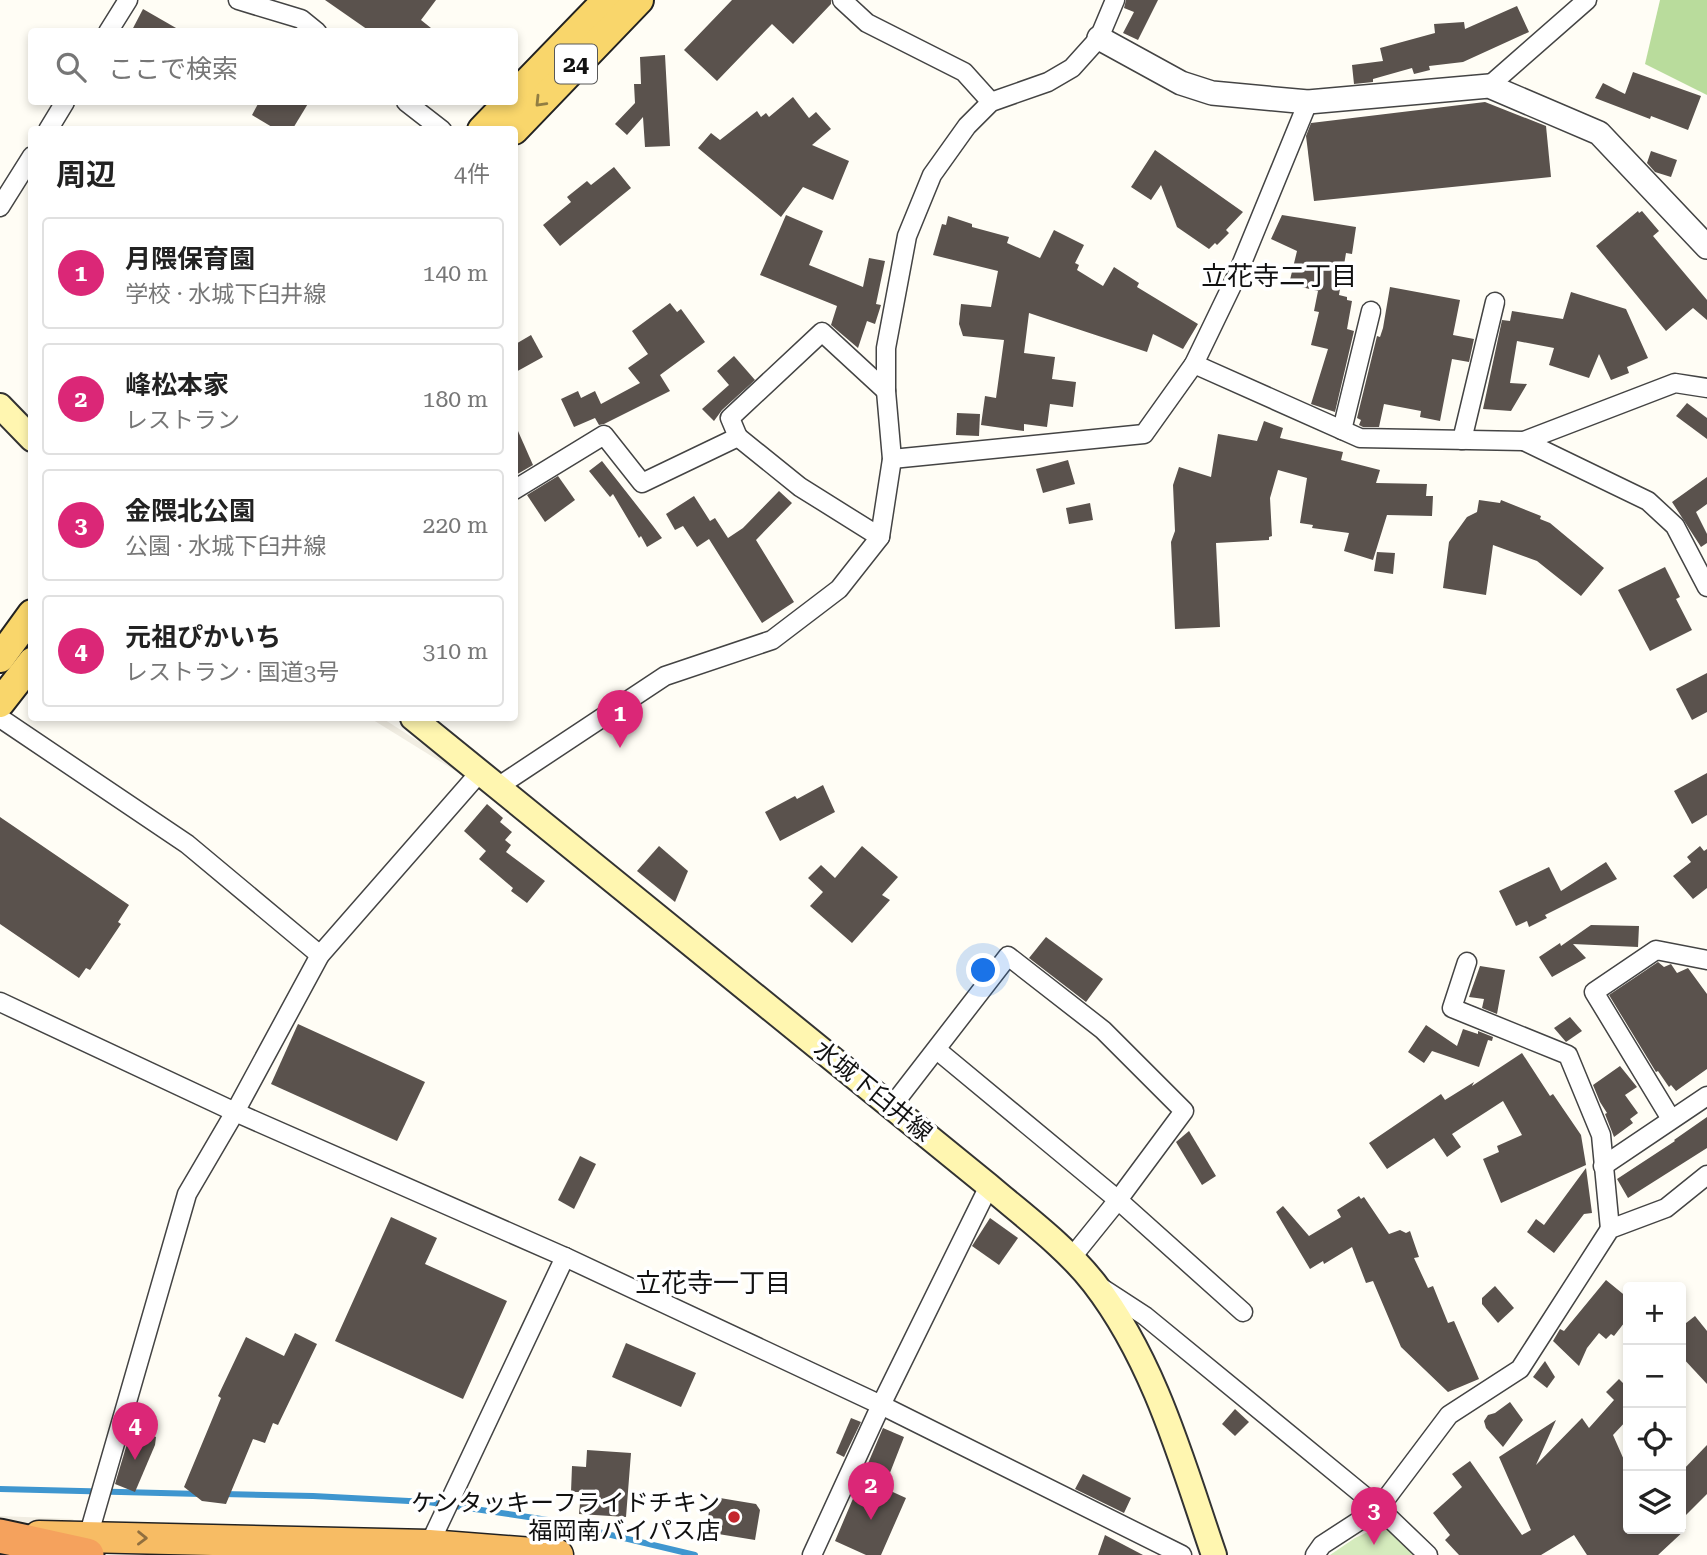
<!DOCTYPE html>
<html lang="ja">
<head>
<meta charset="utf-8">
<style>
	:root { --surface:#fff; --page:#f2f2f2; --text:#222; --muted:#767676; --line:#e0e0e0; --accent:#db2777 }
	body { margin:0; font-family:"Roboto Serif","Noto Sans JP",serif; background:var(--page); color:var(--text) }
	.controls { position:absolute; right:21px; bottom:21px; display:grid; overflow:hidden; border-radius:7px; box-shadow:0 4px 10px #0003 }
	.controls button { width:63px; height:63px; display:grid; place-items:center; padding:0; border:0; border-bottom:2px solid var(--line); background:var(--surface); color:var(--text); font:35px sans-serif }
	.you { position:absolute; left:984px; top:971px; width:24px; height:24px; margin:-18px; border:5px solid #fff; border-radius:50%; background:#1a73e8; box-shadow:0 0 0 10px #1a73e833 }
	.badge { display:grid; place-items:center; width:46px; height:46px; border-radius:50%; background:var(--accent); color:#fff; font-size:23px; font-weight:700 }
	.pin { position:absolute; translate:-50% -58px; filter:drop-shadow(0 2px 4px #0008) }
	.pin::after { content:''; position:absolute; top:37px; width:24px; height:21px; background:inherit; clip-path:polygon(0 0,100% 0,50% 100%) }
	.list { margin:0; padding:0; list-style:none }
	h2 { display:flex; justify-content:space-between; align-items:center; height:91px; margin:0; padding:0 28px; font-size:30px }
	h2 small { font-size:23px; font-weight:400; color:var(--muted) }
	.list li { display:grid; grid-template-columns:46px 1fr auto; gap:21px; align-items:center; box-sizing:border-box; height:112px; margin:0 14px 14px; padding:0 14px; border:2px solid var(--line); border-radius:7px }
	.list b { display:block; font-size:26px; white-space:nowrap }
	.list p { margin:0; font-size:23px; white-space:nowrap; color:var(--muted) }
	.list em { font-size:23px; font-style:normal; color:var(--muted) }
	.icon { flex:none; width:38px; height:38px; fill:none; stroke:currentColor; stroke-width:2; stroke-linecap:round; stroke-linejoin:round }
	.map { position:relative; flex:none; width:1707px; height:1555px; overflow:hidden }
	.search { position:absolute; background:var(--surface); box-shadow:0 4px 10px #0003; left:28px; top:28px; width:490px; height:77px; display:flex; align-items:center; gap:18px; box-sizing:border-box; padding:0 24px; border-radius:7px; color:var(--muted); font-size:26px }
	.panel { position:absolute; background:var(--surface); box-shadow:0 4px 10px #0003; left:28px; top:126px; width:490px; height:595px; border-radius:7px }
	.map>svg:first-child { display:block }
	.green { fill:#d5ebbd }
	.forest { fill:#b9dc9c }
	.plaza { fill:#f1ede2 }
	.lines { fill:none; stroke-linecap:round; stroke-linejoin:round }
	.stream { stroke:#3f96cf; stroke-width:6 }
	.building { fill:#5a524d }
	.minor-casing { stroke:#444; stroke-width:21 }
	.tertiary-casing { stroke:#444; stroke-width:26 }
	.secondary-casing { stroke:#333; stroke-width:28 }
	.primary-casing { stroke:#222; stroke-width:32 }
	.trunk-casing { stroke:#222; stroke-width:33 }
	.motorway-casing { stroke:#222; stroke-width:37 }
	.minor { stroke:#fff; stroke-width:18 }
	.tertiary { stroke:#fff; stroke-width:23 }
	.secondary { stroke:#fff6b0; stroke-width:24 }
	.primary { stroke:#f9d66b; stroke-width:28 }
	.trunk { stroke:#f7bc64; stroke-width:30 }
	.motorway { stroke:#f5a25d; stroke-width:33 }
	.oneway { stroke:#917d42 }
	.oneway2 { stroke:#906f3f }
	.poi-dot { fill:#c4262e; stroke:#fff; stroke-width:2.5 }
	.labels { text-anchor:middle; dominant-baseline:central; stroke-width:7; stroke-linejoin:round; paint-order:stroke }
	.shield { fill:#fff; stroke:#585858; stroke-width:2 }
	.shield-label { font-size:23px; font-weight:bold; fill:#111 }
	.street-label { font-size:24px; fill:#111; stroke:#fff }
	.poi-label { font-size:24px; fill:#111; stroke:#fff; text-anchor:end }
	.neighbourhood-label { font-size:26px; fill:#111; stroke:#fff }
</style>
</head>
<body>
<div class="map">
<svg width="1707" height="1555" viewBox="0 0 1707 1555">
	<rect width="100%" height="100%" fill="#fffdf5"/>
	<!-- green -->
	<polygon class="green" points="1385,1524 1416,1555 1330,1555 1355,1538"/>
	<!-- forest -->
	<polygon class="forest" points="1660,0 1707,0 1707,95 1645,64"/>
	<!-- plaza -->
	<g class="plaza">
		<polygon points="370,718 382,718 465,771 462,775"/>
		<polygon points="0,1516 74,1519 64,1525 0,1524"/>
	</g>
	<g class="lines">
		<!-- stream -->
		<g class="stream">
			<polyline points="0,1489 201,1494"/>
			<polyline points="223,1494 313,1496 428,1502 548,1520 695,1555"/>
		</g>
	</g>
	<!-- building -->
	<g class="building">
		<polygon points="325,0 436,0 421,20 436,32 371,32"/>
		<polygon points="732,0 831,0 831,4 793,44 772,24 717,81 684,50"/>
		<polygon points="1126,0 1158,0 1138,40 1123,33 1134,12 1124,8"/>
		<polygon points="1517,6 1529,32 1463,62 1429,66 1430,70 1414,74 1412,68 1373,79 1373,82 1354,84 1352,65 1383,61 1380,48 1435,33 1434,24 1464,22 1465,29"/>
		<polygon points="143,9 183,32 131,32"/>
		<polygon points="665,55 670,146 645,147 643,117 627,135 615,124 635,103 634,84 641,84 640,57"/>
		<polygon points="1633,72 1701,96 1688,130 1651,116 1650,119 1595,98 1603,83 1625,94"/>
		<polygon points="793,97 809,118 816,112 831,129 812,145 849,161 833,200 803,187 781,217 698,148 711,133 720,140 757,111 761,117 766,113 769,117"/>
		<polygon points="259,102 309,102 292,130 277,130 252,115"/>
		<polygon points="1485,102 1546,126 1551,177 1314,201 1306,136 1311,123"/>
		<polygon points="1155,150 1243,212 1226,230 1229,233 1217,245 1215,243 1209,249 1177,227 1161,185 1151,200 1131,187"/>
		<polygon points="1651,151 1677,160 1671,177 1655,172 1647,163"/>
		<polygon points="614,167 631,188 560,246 543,225 571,202 567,197 587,181 591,185"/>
		<polygon points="1638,211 1639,213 1642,211 1659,231 1653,236 1707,300 1707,320 1693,308 1666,331 1596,246"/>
		<polygon points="786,215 823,231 809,265 863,287 869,258 885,261 876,304 881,305 875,324 867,321 858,348 831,325 837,306 760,275"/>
		<polygon points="1282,215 1356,227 1352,254 1346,253 1339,295 1347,297 1347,300 1352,301 1347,329 1354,331 1335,412 1311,404 1328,349 1311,345 1319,312 1314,311 1318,291 1289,284 1297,251 1271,239"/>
		<polygon points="948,216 972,224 972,227 1009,237 1007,243 1040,258 1054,230 1084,245 1075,263 1079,265 1077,270 1103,286 1114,267 1139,283 1137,287 1198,324 1183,349 1153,334 1147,352 1029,313 1024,353 1055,357 1052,379 1076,382 1073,407 1050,404 1047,427 1024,424 1024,431 981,425 985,396 996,398 1004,340 963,336 959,324 961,304 991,307 998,271 933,255 942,224 946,225"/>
		<polygon points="1390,287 1460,300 1453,335 1474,339 1469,362 1452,359 1440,421 1420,417 1421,411 1384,404 1379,427 1363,427 1359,425 1361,420 1357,418 1377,336 1380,337 1383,328"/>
		<polygon points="1571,292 1626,309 1648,358 1627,367 1629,373 1611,380 1599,354 1589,378 1549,365 1554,348 1517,341 1510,383 1527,384 1511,411 1483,409 1502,320 1510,321 1512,311 1563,319"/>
		<polygon points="670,303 677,312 681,309 705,342 660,375 670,391 604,424 599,425 595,418 574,427 561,399 578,391 581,398 595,391 601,404 640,383 628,368 648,354 632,331"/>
		<polygon points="531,335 543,357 514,373 514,345"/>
		<polygon points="734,356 755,380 722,410 714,421 702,409 729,385 717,371"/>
		<polygon points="1687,403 1707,418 1707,439 1676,416"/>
		<polygon points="957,413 980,414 979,436 956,435"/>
		<polygon points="1264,421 1283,428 1280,438 1343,452 1341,460 1380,470 1376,483 1427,484 1426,496 1433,496 1432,516 1387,515 1373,560 1344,551 1349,533 1312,528 1313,525 1300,523 1307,478 1278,470 1270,498 1272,536 1269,537 1269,540 1216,543 1220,627 1175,629 1171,542 1175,531 1173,485 1179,467 1211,477 1218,434 1257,441"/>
		<polygon points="514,422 533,465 514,476"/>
		<polygon points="1068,460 1075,484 1043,493 1036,469"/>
		<polygon points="602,461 653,526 662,538 647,547 641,536 639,538 613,494 610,497 589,471"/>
		<polygon points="558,476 575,500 545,522 527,495"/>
		<polygon points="1707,477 1707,504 1696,512 1707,534 1707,543 1701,547 1672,502"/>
		<polygon points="779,491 792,503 756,540 794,602 762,623 709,539 697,547 683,526 675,530 666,514 694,496 710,521 715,518 728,538 743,528"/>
		<polygon points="1479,500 1500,503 1501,500 1541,516 1540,519 1550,523 1604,568 1581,596 1537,561 1493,545 1486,595 1443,588 1449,542 1467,517 1477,512"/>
		<polygon points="1090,503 1093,520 1069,524 1066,508"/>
		<polygon points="1377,552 1395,553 1393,574 1374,571"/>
		<polygon points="1665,567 1680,597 1676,599 1692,630 1650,651 1618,590"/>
		<polygon points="1707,673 1707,712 1692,720 1676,689"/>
		<polygon points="1707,773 1707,815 1692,824 1674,791"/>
		<polygon points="823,785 835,812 780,841 765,812 795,796 797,799"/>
		<polygon points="487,804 503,818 500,822 512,832 505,840 511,845 506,852 545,881 527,903 511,891 513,888 479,859 486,851 464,831"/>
		<polygon points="0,817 129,905 118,922 121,924 90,970 86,968 79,978 0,924"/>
		<polygon points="659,846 688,871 675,902 637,871"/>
		<polygon points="862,846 898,877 882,895 890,900 852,943 810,906 823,892 808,878 821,865 835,878"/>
		<polygon points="1700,846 1704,851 1707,849 1707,888 1693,899 1673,876 1691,862 1687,857"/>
		<polygon points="1606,862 1617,879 1545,915 1547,918 1529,927 1527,921 1516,926 1499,891 1549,867 1561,891"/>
		<polygon points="1591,925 1639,926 1638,947 1573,944 1586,958 1552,977 1539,957 1560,943 1561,946"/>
		<polygon points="1046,937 1103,979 1086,1002 1029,958"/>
		<polygon points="1658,962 1664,967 1671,964 1677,973 1688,968 1707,994 1707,1069 1676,1091 1671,1085 1669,1087 1658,1071 1656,1072 1609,995"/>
		<polygon points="1480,966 1505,970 1497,1014 1482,1008 1484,999 1469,997"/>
		<polygon points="1570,1017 1582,1031 1566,1042 1554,1028"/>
		<polygon points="298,1024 425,1082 397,1141 271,1084"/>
		<polygon points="1426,1025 1457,1046 1463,1029 1478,1034 1478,1031 1493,1037 1492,1041 1488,1040 1479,1067 1432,1051 1424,1063 1408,1052"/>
		<polygon points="1522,1053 1550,1096 1553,1094 1581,1135 1586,1165 1501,1203 1483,1159 1499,1152 1497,1146 1522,1135 1503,1101 1452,1134 1461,1147 1447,1157 1434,1138 1387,1169 1369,1143 1441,1094 1445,1100 1474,1082 1472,1086"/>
		<polygon points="1620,1066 1637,1087 1625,1095 1638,1113 1630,1119 1633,1123 1614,1137 1605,1114 1607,1113 1600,1102 1593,1085"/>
		<polygon points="1707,1117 1707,1148 1628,1198 1617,1179 1675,1141 1674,1140"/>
		<polygon points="1189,1131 1216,1176 1202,1185 1176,1142"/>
		<polygon points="580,1156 596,1164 574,1209 558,1200"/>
		<polygon points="1586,1168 1592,1213 1584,1214 1554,1253 1527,1232 1536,1219 1544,1225"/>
		<polygon points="1359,1196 1361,1199 1364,1197 1389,1234 1400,1230 1406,1233 1410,1231 1419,1257 1414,1258 1428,1288 1433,1286 1448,1323 1454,1321 1479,1379 1448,1392 1401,1347 1373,1281 1366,1283 1352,1247 1324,1264 1323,1261 1310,1269 1276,1212 1283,1206 1309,1236 1341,1217 1337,1210"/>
		<polygon points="391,1217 437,1238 425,1264 507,1301 463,1399 335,1341"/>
		<polygon points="990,1218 1018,1238 999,1265 972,1246"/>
		<polygon points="1606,1280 1628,1298 1628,1318 1614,1336 1611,1334 1606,1339 1599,1333 1587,1348 1579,1366 1553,1341 1560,1329 1564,1331"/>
		<polygon points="1495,1286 1514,1308 1498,1323 1482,1304 1482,1298"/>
		<polygon points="1695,1316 1707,1331 1707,1384 1681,1356 1681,1327"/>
		<polygon points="295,1333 317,1344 278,1425 273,1423 265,1443 253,1439 226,1504 202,1501 184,1487 221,1398 218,1396 246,1337 284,1356"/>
		<polygon points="626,1343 696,1373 681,1407 612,1377"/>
		<polygon points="1545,1361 1555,1377 1547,1388 1533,1377"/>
		<polygon points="1619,1379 1626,1386 1628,1384 1628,1419 1613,1435 1628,1469 1628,1529 1686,1529 1658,1555 1587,1555 1574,1535 1541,1555 1459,1555 1445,1540 1450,1535 1433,1513 1462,1487 1452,1474 1470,1461 1522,1535 1531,1530 1499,1457 1556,1420 1536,1465 1582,1418 1589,1428 1614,1400 1606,1392"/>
		<polygon points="1510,1402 1523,1420 1503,1447 1486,1428 1484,1421 1488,1415 1495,1413"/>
		<polygon points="1235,1409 1249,1422 1235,1436 1222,1424"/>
		<polygon points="851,1418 861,1422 844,1457 836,1453"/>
		<polygon points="132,1427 156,1437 155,1445 135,1492 115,1484"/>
		<polygon points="883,1428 904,1437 884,1488 906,1498 881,1555 866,1555 835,1541"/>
		<polygon points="1707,1445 1707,1494 1681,1520 1681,1472"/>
		<polygon points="587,1450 631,1453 626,1517 579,1514 581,1492 571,1492 572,1466 586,1467"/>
		<polygon points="1083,1474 1131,1498 1124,1513 1075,1489"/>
		<polygon points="720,1498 756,1504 760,1510 755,1540 706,1532 710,1504"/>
		<polygon points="1105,1535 1143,1555 1098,1555"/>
	</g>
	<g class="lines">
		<defs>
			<g id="minor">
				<polyline points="238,0 301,19 317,32"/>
				<polyline points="842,0 867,23 964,72 991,102"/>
				<polyline points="108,32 128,0"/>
				<polyline points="1489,86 1587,0"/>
				<polyline points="406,102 442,130"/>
				<polyline points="48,130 65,102"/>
				<polyline points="0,207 32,156"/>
				<polyline points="1194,364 1360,438 1524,441 1675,383 1707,388"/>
				<polyline points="1342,430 1371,311"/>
				<polyline points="738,437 800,487 880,537"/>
				<polyline points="1462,440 1495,302"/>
				<polyline points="1524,441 1648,501 1675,526 1707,587"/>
				<polyline points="892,459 1144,434 1194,364 1237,275 1308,102"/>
				<polyline points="514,490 604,435 642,483 738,437 730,418 822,332 886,391"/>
				<polyline points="0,718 187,844 320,955"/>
				<polyline points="499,786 665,676 772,640 839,589 880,537 892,459 886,391 886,348 907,236 932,175 967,126 991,102 1048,82 1072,68 1099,38 1115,0"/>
				<polyline points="1467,962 1452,1008 1568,1055 1601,1135 1610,1229"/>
				<polyline points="0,1002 235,1112 565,1257 881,1405 1182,1555"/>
				<polyline points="937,1050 1118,1200 1243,1312"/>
				<polyline points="892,1106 1008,956 1103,1030 1184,1111 1118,1200 1072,1257"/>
				<polyline points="1671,1119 1594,992 1656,950 1707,960"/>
				<polyline points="1603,1166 1707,1096"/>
				<polyline points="1102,1288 1145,1316 1379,1508 1428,1555"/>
				<polyline points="88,1537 187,1194 235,1112 320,955 481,771"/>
				<polyline points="429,1545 565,1257"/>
				<polyline points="812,1555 881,1405 989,1186"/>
				<polyline points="1315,1555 1322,1545 1379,1508 1449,1415 1520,1369 1610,1229 1666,1208 1707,1175"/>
			</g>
			<polyline id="tertiary" points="1099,38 1181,83 1212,93 1308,102 1489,86 1599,133 1707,247"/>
			<g id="secondary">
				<polyline points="0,406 32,439"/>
				<path d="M413,718L989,1186C1025,1217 1065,1246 1094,1283C1155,1362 1182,1462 1214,1555"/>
			</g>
			<g id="primary">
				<polyline points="514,96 607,0"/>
				<polyline points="482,130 509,102"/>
				<polyline points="514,130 639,0"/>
				<polyline points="0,658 32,614"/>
				<polyline points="0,703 32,662"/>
			</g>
			<polyline id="trunk" points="39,1536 429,1545 558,1555"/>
			<polyline id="motorway" points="0,1536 87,1555"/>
		</defs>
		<!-- minor casing -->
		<use href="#minor" class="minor-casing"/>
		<!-- tertiary casing -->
		<use href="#tertiary" class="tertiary-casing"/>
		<!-- secondary casing -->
		<use href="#secondary" class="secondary-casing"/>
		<!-- primary casing -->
		<use href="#primary" class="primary-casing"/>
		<!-- trunk casing -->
		<use href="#trunk" class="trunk-casing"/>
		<!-- motorway casing -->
		<use href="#motorway" class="motorway-casing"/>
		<!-- minor -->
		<use href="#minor" class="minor"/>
		<!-- tertiary -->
		<use href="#tertiary" class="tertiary"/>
		<!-- secondary -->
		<use href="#secondary" class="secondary"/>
		<!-- primary -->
		<use href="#primary" class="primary"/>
		<!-- trunk -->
		<use href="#trunk" class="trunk"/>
		<!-- motorway -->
		<use href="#motorway" class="motorway"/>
	</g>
	<!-- one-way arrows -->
	<defs><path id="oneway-chevron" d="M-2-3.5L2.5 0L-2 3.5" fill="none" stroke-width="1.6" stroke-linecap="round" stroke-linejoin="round" transform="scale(1.75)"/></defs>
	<use class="oneway" href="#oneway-chevron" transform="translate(540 102) rotate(134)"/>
	<use class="oneway2" href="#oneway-chevron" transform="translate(142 1538) rotate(1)"/>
	<!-- markers -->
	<circle class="poi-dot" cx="734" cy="1517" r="7"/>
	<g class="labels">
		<!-- shield labels -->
		<rect class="shield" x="555" y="44.5" width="42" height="39" rx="5"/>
		<g class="shield-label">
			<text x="576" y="64">24</text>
		</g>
		<!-- street labels -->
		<g class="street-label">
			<text transform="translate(873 1091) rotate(39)">水城下臼井線</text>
		</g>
		<!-- poi labels -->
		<g class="poi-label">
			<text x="720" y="1503">ケンタッキーフライドチキン<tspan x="720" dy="28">福岡南バイパス店</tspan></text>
		</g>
		<!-- neighbourhood labels -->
		<g class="neighbourhood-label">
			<text x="1279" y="276">立花寺二丁目</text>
			<text x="713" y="1283">立花寺一丁目</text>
		</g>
	</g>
</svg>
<div class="controls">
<button>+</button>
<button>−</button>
<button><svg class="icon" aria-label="locate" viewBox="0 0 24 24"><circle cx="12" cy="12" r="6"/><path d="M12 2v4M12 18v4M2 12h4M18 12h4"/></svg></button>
<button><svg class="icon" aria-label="layers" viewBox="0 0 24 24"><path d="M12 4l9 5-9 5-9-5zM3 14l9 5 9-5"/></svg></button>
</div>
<div class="you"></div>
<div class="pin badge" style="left:620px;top:748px">1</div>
<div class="pin badge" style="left:871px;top:1520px">2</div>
<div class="pin badge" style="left:1374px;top:1545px">3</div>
<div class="pin badge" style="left:135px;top:1460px">4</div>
<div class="search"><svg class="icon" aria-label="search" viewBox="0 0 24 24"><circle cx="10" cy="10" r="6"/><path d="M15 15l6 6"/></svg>ここで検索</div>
<section class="panel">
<h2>周辺<small>4件</small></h2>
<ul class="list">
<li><span class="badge">1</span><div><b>月隈保育園</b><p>学校 · 水城下臼井線</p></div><em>140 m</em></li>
<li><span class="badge">2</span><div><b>峰松本家</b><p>レストラン</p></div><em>180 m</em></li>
<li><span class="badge">3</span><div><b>金隈北公園</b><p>公園 · 水城下臼井線</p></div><em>220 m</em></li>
<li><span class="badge">4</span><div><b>元祖ぴかいち</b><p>レストラン · 国道3号</p></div><em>310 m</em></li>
</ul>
</section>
</div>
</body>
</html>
